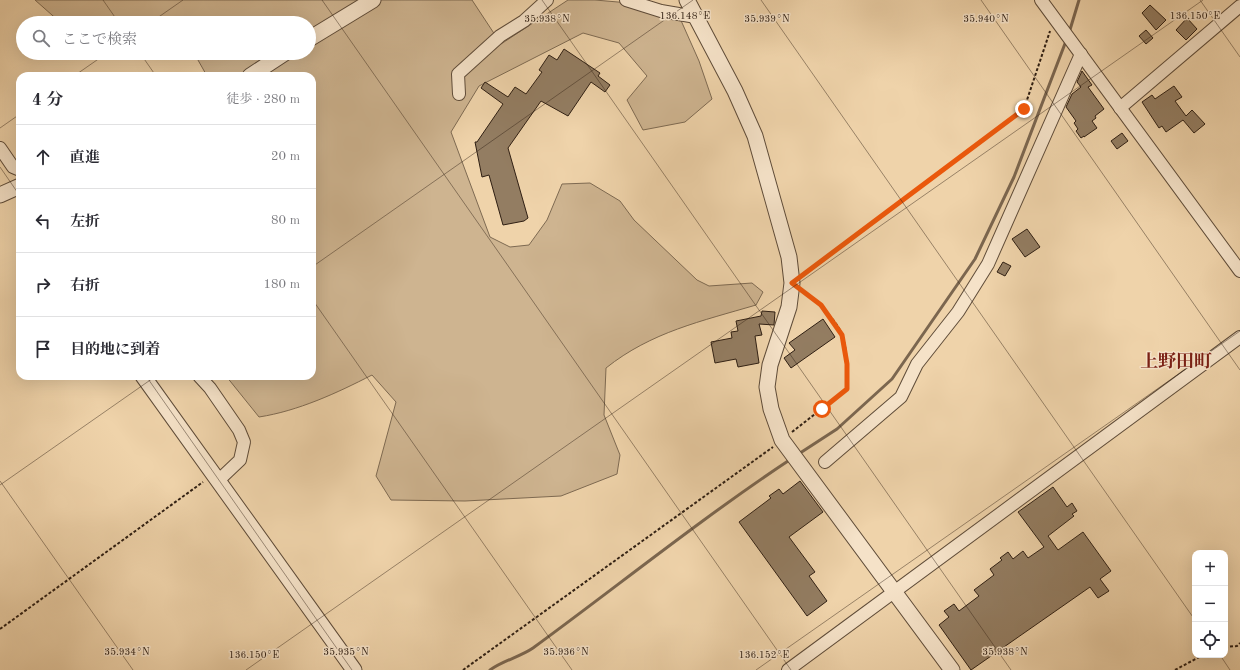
<!DOCTYPE html>
<html lang="ja">
<head>
<meta charset="utf-8">
<style>
	:root { --surface:#fff; --page:#f2f2f3; --text:#2b2b33; --muted:#7c7c81; --line:#e1e1e2 }
	body { margin:0; font-family:"Old Standard TT","Noto Serif JP",serif; background:var(--page); color:var(--text) }
	.controls { position:absolute; right:12px; bottom:12px; display:grid; overflow:hidden; border-radius:8px; box-shadow:0 4px 16px #0002 }
	.controls button { width:36px; height:36px; display:grid; place-items:center; padding:0; border:0; border-bottom:1px solid var(--line); background:var(--surface); color:var(--text); font:20px sans-serif }
	.stop { position:absolute; width:12px; height:12px; margin:-9px; border:3px solid #ea580c; border-radius:50%; background:#fff }
	.stop.end { background:#ea580c; border-color:#fff; box-shadow:0 1px 4px #0008 }
	.list { margin:0; padding:0; list-style:none }
	h2 { display:flex; justify-content:space-between; align-items:center; height:52px; margin:0; padding:0 16px; font-size:17px }
	h2 small { font-size:13px; font-weight:400; color:var(--muted) }
	.list li { display:grid; grid-template-columns:26px 1fr auto; gap:12px; align-items:center; box-sizing:border-box; height:64px; padding:0 16px; border-top:1px solid var(--line) }
	.list b { display:block; font-size:15px; white-space:nowrap }
	.list em { font-size:13px; font-style:normal; color:var(--muted) }
	.icon { flex:none; width:22px; height:22px; fill:none; stroke:currentColor; stroke-width:2; stroke-linecap:round; stroke-linejoin:round }
	.map { position:relative; flex:none; width:1240px; height:670px; overflow:hidden }
	.search { position:absolute; background:var(--surface); box-shadow:0 4px 16px #0002; left:16px; top:16px; width:300px; height:44px; display:flex; align-items:center; gap:10px; box-sizing:border-box; padding:0 14px; border-radius:22px; color:var(--muted); font-size:15px }
	.panel { position:absolute; background:var(--surface); box-shadow:0 4px 16px #0002; left:16px; top:72px; width:300px; height:308px; border-radius:12px }
	.map>svg:first-child { display:block }
	.green { fill:#ceb490; stroke:#7e6a52 }
	.lines { fill:none; stroke-linecap:round; stroke-linejoin:round }
	.stream { stroke:#7b664f; stroke-width:3 }
	.building { fill:#937d62; stroke:#2f1f13 }
	.minor-casing { stroke:#5f4c39; stroke-width:14 }
	.tertiary-casing { stroke:#5f4c39; stroke-width:17 }
	.path { stroke:#2f1f13; stroke-width:2; stroke-dasharray:3 2; stroke-linecap:butt }
	.minor { stroke:#f5e2c8; stroke-width:12 }
	.tertiary { stroke:#f5e2c8; stroke-width:15 }
	.route { stroke:#ea580c; stroke-width:5 }
	.ticks { fill:none; stroke:#2f1f13; stroke-width:1; stroke-opacity:0.45 }
	.labels { text-anchor:middle; dominant-baseline:central; stroke-width:3; stroke-linejoin:round; paint-order:stroke }
	.quarter-label { font-size:18px; font-weight:bold; fill:#7a1f14; stroke:#f5e2c8 }
	.ticks-label { font-size:10px; text-anchor:middle; fill:#2f1f13; stroke:#f5e2c8; stroke-width:3; stroke-linejoin:round; paint-order:stroke }
</style>
</head>
<body>
<div class="map">
<svg width="1240" height="670" viewBox="0 0 1240 670">
	<rect width="100%" height="100%" fill="#efd3aa"/>
	<filter id="stains"><feTurbulence type="fractalNoise" baseFrequency=".005" numOctaves="4"/><feColorMatrix values="0 0 0 0 .2 0 0 0 0 .09 0 0 0 0 .02 0 0 0 .5 -.17"/></filter>
	<radialGradient id="worn" r=".72"><stop offset=".6" stop-color="#630" stop-opacity="0"/><stop offset="1" stop-color="#630" stop-opacity=".3"/></radialGradient>
	<!-- green -->
	<path class="green" d="M35,0H472L501,44L568,0H595L675,7L699,61L712,99L685,122L643,130L627,100L647,76L619,43L583,33L479,86L451,132L490,237L510,247L529,245L547,220L562,184L590,183L620,201L634,220L697,280L709,286L752,283L763,292L756,305C702,321 651,332 606,368L604,415L620,455L617,474L561,496L465,501L391,500L376,476L396,402L372,375C337,393 298,411 259,417L226,376H312V76H207L194,53H309V23H61Z"/>
	<g class="lines">
		<!-- stream -->
		<g class="stream">
			<polyline points="1069,33 1079,0"/>
			<polyline points="797,455 837,429 892,379 975,259 1014,177 1066,41"/>
			<path d="M490,670C504,660 520,657 533,648C619,585 702,518 791,459"/>
		</g>
	</g>
	<!-- building -->
	<g class="building">
		<polygon points="1150,5 1166,20 1156,30 1142,13"/>
		<polygon points="1187,18 1197,29 1186,40 1176,30"/>
		<polygon points="1146,30 1153,38 1146,44 1139,36"/>
		<polygon points="564,49 600,73 598,76 610,85 605,92 591,82 568,116 541,101 508,148 528,218 524,221 503,225 489,175 482,177 475,142 477,142 503,104 481,88 485,82 508,97 515,87 526,94 542,72 539,70 549,55 557,60"/>
		<polygon points="1082,71 1092,85 1088,87 1104,109 1095,116 1096,118 1092,121 1097,128 1084,137 1084,136 1081,138 1076,131 1078,129 1074,123 1076,121 1066,107 1072,94 1081,87 1077,82"/>
		<polygon points="1174,86 1182,97 1175,101 1186,116 1192,110 1205,124 1194,133 1183,120 1166,132 1162,126 1159,128 1142,102 1152,95 1155,99"/>
		<polygon points="1122,133 1128,141 1117,149 1111,141"/>
		<polygon points="1027,229 1040,247 1025,257 1012,239"/>
		<polygon points="1003,262 1011,266 1005,276 997,272"/>
		<polygon points="762,311 775,312 774,325 759,324 762,335 755,336 759,363 738,367 736,359 715,363 711,342 732,338 731,332 738,331 736,321 761,316"/>
		<polygon points="823,319 835,337 791,368 784,358 795,350 789,343"/>
		<polygon points="800,481 823,512 789,537 815,572 809,576 827,601 807,616 739,522 771,498 769,496 779,489 783,494"/>
		<polygon points="1053,487 1067,507 1072,503 1077,511 1072,514 1074,516 1048,536 1058,550 1083,532 1111,571 1100,579 1109,591 1098,598 1090,587 971,670 939,625 949,617 944,611 954,604 959,611 979,596 974,590 994,575 990,569 1002,560 1000,558 1008,552 1013,559 1023,551 1028,558 1044,547 1018,512"/>
	</g>
	<g class="lines">
		<defs>
			<g id="minor">
				<polyline points="626,0 661,11 696,17"/>
				<polyline points="1041,0 1240,271"/>
				<polyline points="459,94 458,74 500,36 524,21 547,0"/>
				<polyline points="1120,108 1240,6"/>
				<polyline points="0,148 13,167 20,170"/>
				<polyline points="199,376 210,388 239,430 244,442 240,460 220,479 213,475"/>
				<polyline points="825,462 901,397 917,364 958,312 988,264 1081,54"/>
				<polyline points="788,670 1240,337"/>
			</g>
			<g id="tertiary">
				<polyline points="687,0 735,91 755,136 789,257 792,283 789,307 770,365 767,387 771,409 782,440 952,670"/>
				<polyline points="309,39 373,0"/>
				<polyline points="250,76 285,53"/>
				<polyline points="0,195 20,186"/>
				<polyline points="143,376 354,670"/>
			</g>
		</defs>
		<!-- minor casing -->
		<use href="#minor" class="minor-casing"/>
		<!-- tertiary casing -->
		<use href="#tertiary" class="tertiary-casing"/>
		<!-- path -->
		<g class="path">
			<polyline points="804,274 1024,109 1050,31"/>
			<path d="M792,432L847,389C847,372 848,351 842,335C837,320 816,301 803,291"/>
			<polyline points="0,629 203,482"/>
			<polyline points="1225,647 1237,646 1240,643"/>
			<polyline points="463,670 773,447"/>
			<polyline points="1175,670 1203,655"/>
		</g>
		<!-- minor -->
		<use href="#minor" class="minor"/>
		<!-- tertiary -->
		<use href="#tertiary" class="tertiary"/>
	</g>
	<g class="lines">
		<!-- route -->
		<polyline class="route" points="822,409 847,389 847,364 842,335 821,305 792,283 1024,109"/>
	</g>
	<!-- ticks -->
	<path class="ticks" d="M103,0L119,23M322,0L791,670M542,0L1011,670M761,0L1195,620M981,0L1240,370M1200,0L1240,57M150,23L183,0M140,53L156,76M74,76L107,53M0,128L20,114M0,167L20,196M312,267L693,0M312,299L572,670M146,376L352,670M0,481L133,670M0,485L156,376M1220,655L1230,670M246,670L1203,0M756,670L1240,331"/>
	<g class="labels">
		<!-- quarter labels -->
		<g class="quarter-label">
			<text x="1176" y="362">上野田町</text>
		</g>
	</g>
	<g class="ticks-label">
		<text x="685" y="19">136.148°E</text>
		<text x="1195" y="19">136.150°E</text>
		<text x="547" y="22">35.938°N</text>
		<text x="767" y="22">35.939°N</text>
		<text x="986" y="22">35.940°N</text>
		<text x="127" y="655">35.934°N</text>
		<text x="346" y="655">35.935°N</text>
		<text x="566" y="655">35.936°N</text>
		<text x="1005" y="655">35.938°N</text>
		<text x="254" y="658">136.150°E</text>
		<text x="764" y="658">136.152°E</text>
	</g>
	<rect width="100%" height="100%" filter="url(#stains)"/>
	<rect width="100%" height="100%" fill="url(#worn)"/>
</svg>
<div class="controls">
<button>+</button>
<button>−</button>
<button><svg class="icon" aria-label="locate" viewBox="0 0 24 24"><circle cx="12" cy="12" r="6"/><path d="M12 2v4M12 18v4M2 12h4M18 12h4"/></svg></button>
</div>
<div class="stop" style="left:822px;top:409px"></div>
<div class="stop end" style="left:1024px;top:109px"></div>
<div class="search"><svg class="icon" aria-label="search" viewBox="0 0 24 24"><circle cx="10" cy="10" r="6"/><path d="M15 15l6 6"/></svg>ここで検索</div>
<section class="panel">
<h2>4 分<small>徒歩 · 280 m</small></h2>
<ul class="list">
<li><svg class="icon" aria-label="ahead" viewBox="0 0 24 24"><path d="M12 20V5M6 11l6-6 6 6"/></svg><div><b>直進</b></div><em>20 m</em></li>
<li><svg class="icon" aria-label="left" viewBox="0 0 24 24"><path d="M17 20v-9H6M10 6l-5 5 5 5"/></svg><div><b>左折</b></div><em>80 m</em></li>
<li><svg class="icon" aria-label="right" viewBox="0 0 24 24"><path d="M7 20v-9h11M14 6l5 5-5 5"/></svg><div><b>右折</b></div><em>180 m</em></li>
<li><svg class="icon" aria-label="arrive" viewBox="0 0 24 24"><path d="M6 21V4h12l-3 4 3 4H6"/></svg><div><b>目的地に到着</b></div></li>
</ul>
</section>
</div>
</body>
</html>
